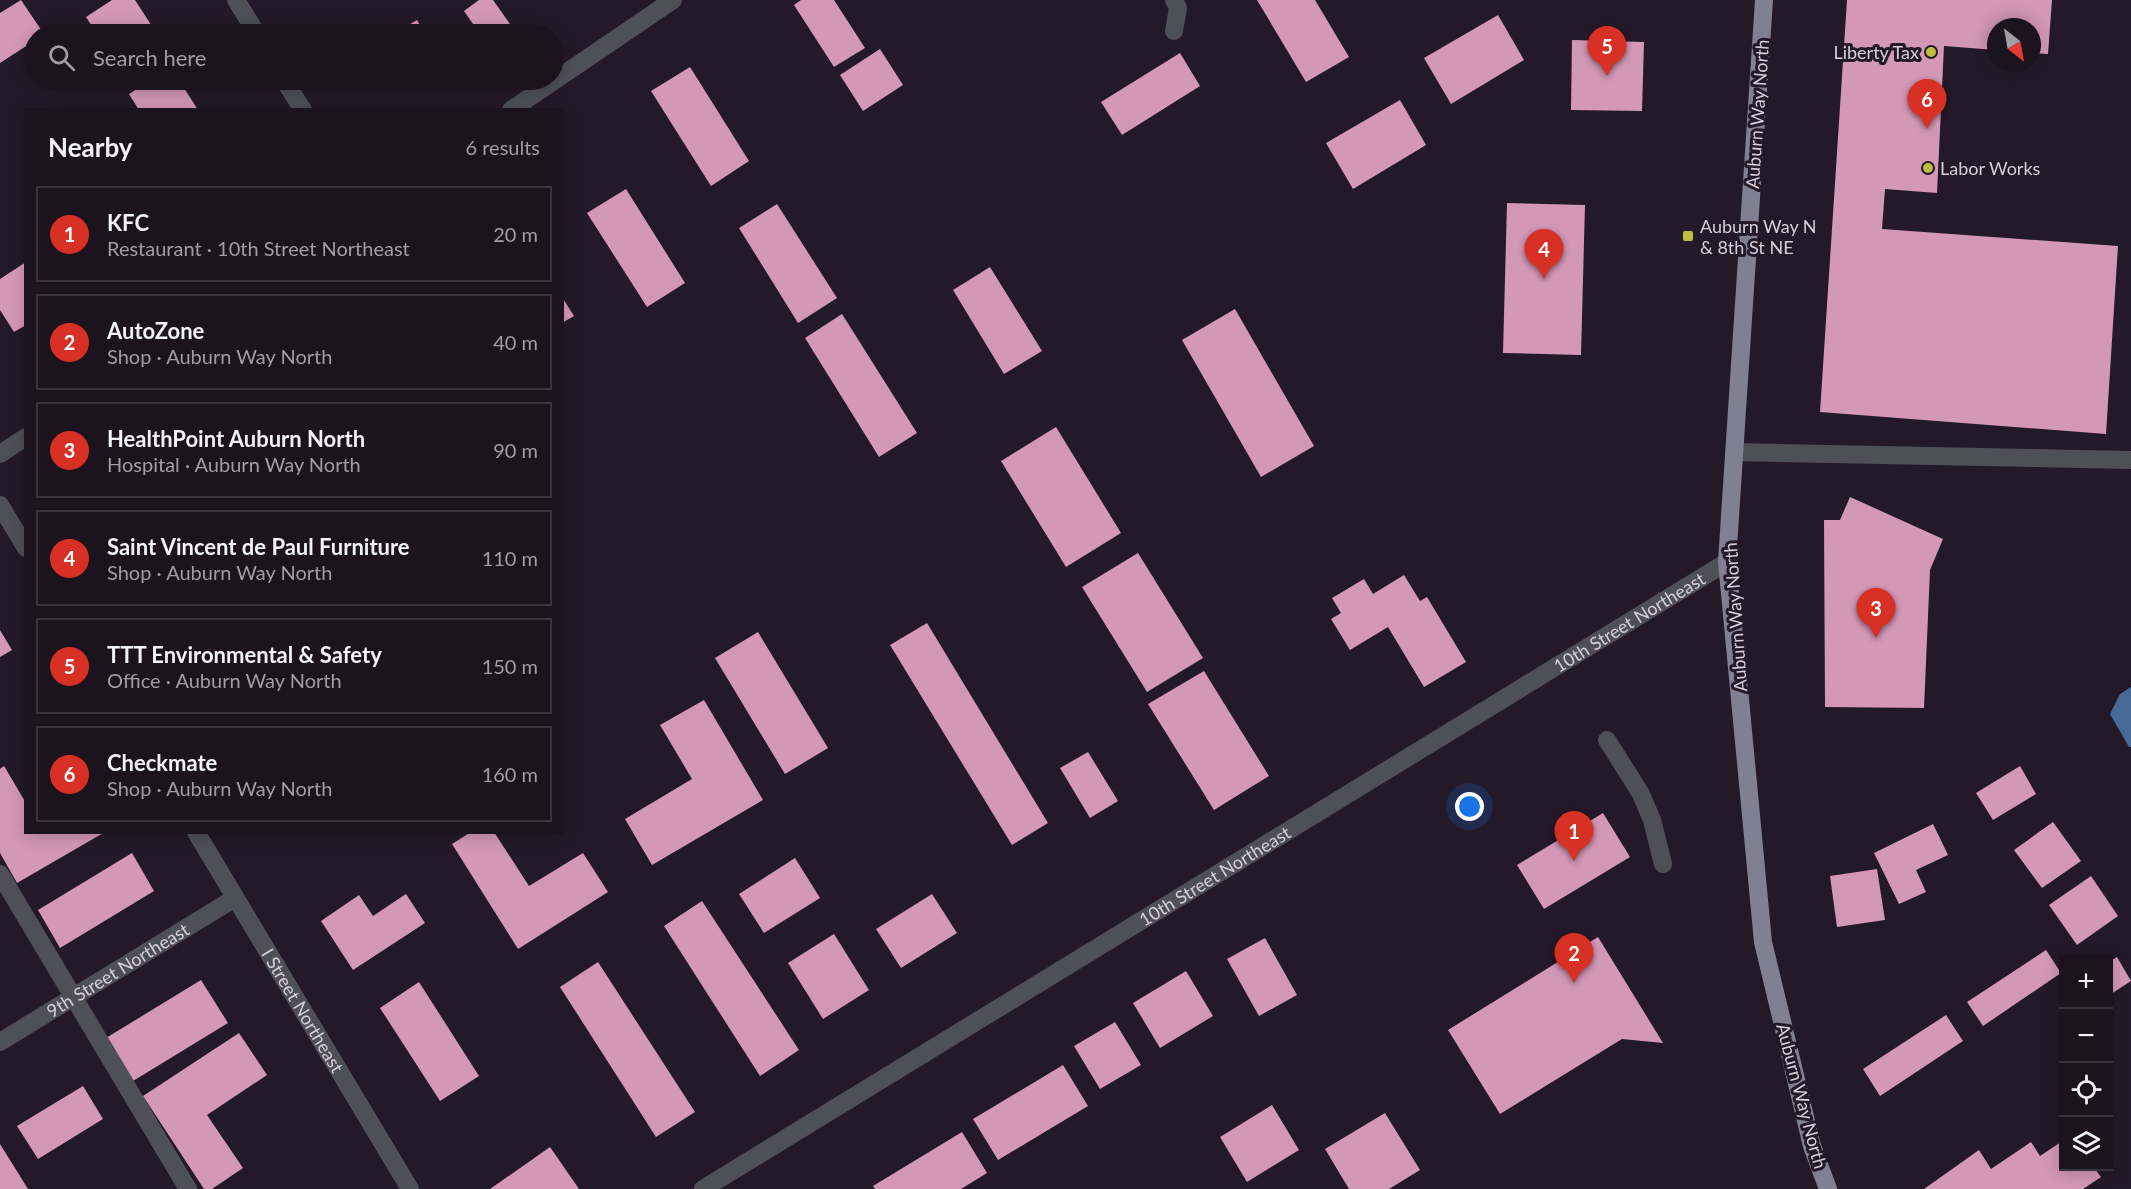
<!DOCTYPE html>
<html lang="en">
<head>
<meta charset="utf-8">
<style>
	:root { --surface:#1b131e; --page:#28202b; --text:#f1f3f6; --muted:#a09ea4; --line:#39323c; --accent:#d93025 }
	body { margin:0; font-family:Lato,sans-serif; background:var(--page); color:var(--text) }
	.controls { position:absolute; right:18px; bottom:18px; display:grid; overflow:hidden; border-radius:0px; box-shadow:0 3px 15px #0003 }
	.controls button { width:54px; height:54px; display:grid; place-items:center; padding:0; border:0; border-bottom:2px solid var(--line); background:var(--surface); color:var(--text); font:30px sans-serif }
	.compass { position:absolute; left:1987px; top:18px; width:54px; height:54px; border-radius:50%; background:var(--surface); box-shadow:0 3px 15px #0003; rotate:149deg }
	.you { position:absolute; left:1470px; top:807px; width:21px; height:21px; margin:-15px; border:4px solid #fff; border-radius:50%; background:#1a73e8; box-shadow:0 0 0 9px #1a73e833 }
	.badge { display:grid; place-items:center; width:39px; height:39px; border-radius:50%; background:var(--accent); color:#fff; font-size:20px; font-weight:700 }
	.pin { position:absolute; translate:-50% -50px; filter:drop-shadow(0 2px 3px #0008) }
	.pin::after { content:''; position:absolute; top:32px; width:21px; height:18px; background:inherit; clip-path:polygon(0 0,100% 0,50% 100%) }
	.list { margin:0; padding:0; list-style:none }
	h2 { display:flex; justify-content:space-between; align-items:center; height:78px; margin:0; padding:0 24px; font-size:26px }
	h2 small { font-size:20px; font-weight:400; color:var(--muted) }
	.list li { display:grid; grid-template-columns:39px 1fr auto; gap:18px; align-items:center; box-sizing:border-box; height:96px; margin:0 12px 12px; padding:0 12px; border:2px solid var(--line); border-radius:0px }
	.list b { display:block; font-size:22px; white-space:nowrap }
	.list p { margin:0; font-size:20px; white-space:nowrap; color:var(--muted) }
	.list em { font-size:20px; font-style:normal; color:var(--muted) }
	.icon { flex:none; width:33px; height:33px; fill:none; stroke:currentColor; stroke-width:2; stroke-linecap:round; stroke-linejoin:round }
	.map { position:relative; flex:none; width:2131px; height:1189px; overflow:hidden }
	.search { position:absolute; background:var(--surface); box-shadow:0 3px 15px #0003; left:24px; top:24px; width:540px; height:66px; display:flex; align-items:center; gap:15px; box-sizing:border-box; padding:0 21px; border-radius:33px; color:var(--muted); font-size:22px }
	.panel { position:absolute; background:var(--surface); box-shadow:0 3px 15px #0003; left:24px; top:108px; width:540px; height:726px; border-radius:0px }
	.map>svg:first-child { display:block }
	.water { fill:#476a97 }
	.building { fill:#d498b7 }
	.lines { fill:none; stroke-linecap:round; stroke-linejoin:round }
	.minor { stroke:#4f4f58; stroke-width:18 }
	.major { stroke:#808092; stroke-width:18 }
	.poi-dot { fill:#c0be40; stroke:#241928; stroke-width:2 }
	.labels { text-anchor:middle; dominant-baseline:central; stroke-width:6; stroke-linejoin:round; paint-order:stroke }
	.poi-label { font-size:18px; fill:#d6ced9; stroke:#241928; text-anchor:start }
	.street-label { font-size:18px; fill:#d6ced9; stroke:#241928 }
</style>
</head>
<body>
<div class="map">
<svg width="2131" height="1189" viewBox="0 0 2131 1189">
	<rect width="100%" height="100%" fill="#241928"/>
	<!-- water -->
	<polygon class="water" points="2131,687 2131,747 2129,747 2110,714 2120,694"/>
	<!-- building -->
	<g class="building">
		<polygon points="21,0 44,34 34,34 34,41 0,63 0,13"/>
		<polygon points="112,0 135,0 157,34 97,34 86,17"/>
		<polygon points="479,0 493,0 517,34 480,34 464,11"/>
		<polygon points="801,0 834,0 865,48 834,67 794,5"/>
		<polygon points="1257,0 1315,0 1349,57 1306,82"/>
		<polygon points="1847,0 2052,0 2048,54 2032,53 2032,27 1996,27 1996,50 1944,46 1937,193 1885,189 1882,229 2118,246 2106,434 1820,412"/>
		<polygon points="1498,15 1524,60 1451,104 1424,58"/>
		<polygon points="417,20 425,34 393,34"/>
		<polygon points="1572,40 1644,42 1642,111 1571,110"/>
		<polygon points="880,49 903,85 863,111 840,75"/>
		<polygon points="1180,53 1200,86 1122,135 1101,102"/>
		<polygon points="690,67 749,161 711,186 651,91"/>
		<polygon points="151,80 179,80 198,110 139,110 129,94"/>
		<polygon points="382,80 406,80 389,90"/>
		<polygon points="1400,100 1426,145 1353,189 1326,143"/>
		<polygon points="626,189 685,283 647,307 587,213"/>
		<polygon points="1507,203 1585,205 1581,355 1503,353"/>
		<polygon points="777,204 837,298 798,323 739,228"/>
		<polygon points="26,262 26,325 14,332 0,310 0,279"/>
		<polygon points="990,267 1042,351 1004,374 953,290"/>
		<polygon points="562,297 574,316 562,323"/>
		<polygon points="1235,309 1314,446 1261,477 1182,340"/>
		<polygon points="842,314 917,433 879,457 805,338"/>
		<polygon points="1056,427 1121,533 1066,567 1001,461"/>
		<polygon points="1850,497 1943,539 1930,570 1924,708 1825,707 1824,520 1840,520"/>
		<polygon points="1138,553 1203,658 1147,692 1082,587"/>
		<polygon points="1404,575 1420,601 1427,597 1466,662 1424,687 1388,627 1350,650 1331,619 1341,613 1332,598 1364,579 1373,594"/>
		<polygon points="927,623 1048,823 1012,845 890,645"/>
		<polygon points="0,630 12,650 0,657"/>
		<polygon points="758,632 828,748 785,774 715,658"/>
		<polygon points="1204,671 1269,776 1214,810 1148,704"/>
		<polygon points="704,700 763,800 652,865 625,819 692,779 660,725"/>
		<polygon points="1088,752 1118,801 1090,818 1060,768"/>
		<polygon points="4,766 26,803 26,832 105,832 17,883 0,853 0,769"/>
		<polygon points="2020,766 2036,794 1993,820 1976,793"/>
		<polygon points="1603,813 1630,857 1544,909 1517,865"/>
		<polygon points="2053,822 2081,861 2042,888 2014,850"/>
		<polygon points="1933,824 1948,855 1916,870 1926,892 1899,904 1874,853"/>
		<polygon points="471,832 494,832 529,886 583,853 608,892 518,949 452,844"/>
		<polygon points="132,853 154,891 60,948 38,910"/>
		<polygon points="795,858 820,898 764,933 739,894"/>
		<polygon points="1877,869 1885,920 1837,927 1830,876"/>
		<polygon points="2091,876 2118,916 2077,945 2049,905"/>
		<polygon points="406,894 425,923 353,970 321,921 359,895 373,916"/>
		<polygon points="932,894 957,933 901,968 876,929"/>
		<polygon points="702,901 799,1050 760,1076 664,926"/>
		<polygon points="834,934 869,990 823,1019 788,963"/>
		<polygon points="1598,937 1663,1043 1622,1039 1500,1114 1448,1030"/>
		<polygon points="1265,938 1297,995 1259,1016 1227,959"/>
		<polygon points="2046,950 2061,973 1983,1026 1967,1002"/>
		<polygon points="2117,957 2131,981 2108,996 2108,963"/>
		<polygon points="598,962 695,1112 656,1137 560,987"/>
		<polygon points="1186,971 1213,1016 1160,1048 1133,1003"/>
		<polygon points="201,980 228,1023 133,1081 106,1038"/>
		<polygon points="419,982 479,1076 440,1101 380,1008"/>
		<polygon points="1946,1015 1963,1041 1880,1096 1863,1069"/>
		<polygon points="1115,1022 1141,1065 1100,1089 1074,1046"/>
		<polygon points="239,1033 267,1075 207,1115 243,1168 212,1189 204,1189 143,1096"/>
		<polygon points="1063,1065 1088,1106 998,1160 973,1119"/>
		<polygon points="83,1086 103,1119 38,1159 17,1126"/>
		<polygon points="1272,1105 1299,1150 1247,1182 1220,1137"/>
		<polygon points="1385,1113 1420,1170 1389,1189 1349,1189 1325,1149"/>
		<polygon points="962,1132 987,1173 961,1189 875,1189 873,1186"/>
		<polygon points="2064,1140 2064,1166 2093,1166 2101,1177 2083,1189 1924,1189 1979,1150 1991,1169 2031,1142 2040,1156"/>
		<polygon points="0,1144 28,1189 0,1189"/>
		<polygon points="550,1147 579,1189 490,1189"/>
	</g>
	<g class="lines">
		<!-- minor -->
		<g class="minor">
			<polyline points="236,0 257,34"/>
			<polyline points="1174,31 1178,8 1174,0"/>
			<polyline points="284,80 303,110"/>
			<polyline points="511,110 673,0"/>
			<polyline points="1734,452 2131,460"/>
			<polyline points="0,454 26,437"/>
			<polyline points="0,505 26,548"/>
			<polyline points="1607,740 1641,794 1652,820 1663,864"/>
			<path id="s1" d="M196,832L410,1189"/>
			<polyline points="0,874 188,1189"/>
			<path id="s2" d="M0,1042L235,898"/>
			<path id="s3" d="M703,1189L1727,562"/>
		</g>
		<!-- major -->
		<polyline class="major" points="1764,0 1727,562 1763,942 1812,1146 1828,1189"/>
	</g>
	<!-- markers -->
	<g class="poi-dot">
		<circle cx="1931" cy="52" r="6"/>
		<circle cx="1928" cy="168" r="6"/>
		<rect x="1682" y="230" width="12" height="12" rx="3"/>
	</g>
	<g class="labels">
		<!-- poi labels -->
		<g class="poi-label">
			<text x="1919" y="52" text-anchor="end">Liberty Tax</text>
			<text x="1940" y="168">Labor Works</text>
			<text x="1700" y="226">Auburn Way N<tspan x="1700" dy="21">&amp; 8th St NE</tspan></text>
		</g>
		<!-- street labels -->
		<g class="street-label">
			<text transform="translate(1757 114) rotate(-86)">Auburn Way North</text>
			<text transform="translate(1735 617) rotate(-94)">Auburn Way North</text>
			<text stroke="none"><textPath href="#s3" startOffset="1086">10th Street Northeast</textPath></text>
			<text stroke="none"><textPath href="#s3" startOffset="600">10th Street Northeast</textPath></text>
			<text stroke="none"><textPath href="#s2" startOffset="138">9th Street Northeast</textPath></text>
			<text stroke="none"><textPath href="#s1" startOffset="208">I Street Northeast</textPath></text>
			<text transform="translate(1802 1096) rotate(75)">Auburn Way North</text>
		</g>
	</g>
</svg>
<div class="controls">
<button>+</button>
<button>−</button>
<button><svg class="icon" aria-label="locate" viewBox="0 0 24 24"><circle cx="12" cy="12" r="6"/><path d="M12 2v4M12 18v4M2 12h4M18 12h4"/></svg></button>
<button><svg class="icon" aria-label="layers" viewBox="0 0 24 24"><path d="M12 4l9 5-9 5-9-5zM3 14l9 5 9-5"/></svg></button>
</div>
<svg class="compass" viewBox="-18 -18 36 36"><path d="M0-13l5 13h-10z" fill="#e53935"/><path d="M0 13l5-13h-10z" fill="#a09ea4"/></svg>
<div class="you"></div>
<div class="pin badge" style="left:1574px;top:861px">1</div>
<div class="pin badge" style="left:1574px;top:983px">2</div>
<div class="pin badge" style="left:1876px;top:638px">3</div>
<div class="pin badge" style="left:1544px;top:279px">4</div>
<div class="pin badge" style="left:1607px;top:76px">5</div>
<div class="pin badge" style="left:1927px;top:129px">6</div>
<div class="search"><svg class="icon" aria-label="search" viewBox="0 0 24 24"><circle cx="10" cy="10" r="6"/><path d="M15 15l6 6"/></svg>Search here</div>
<section class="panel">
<h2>Nearby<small>6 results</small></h2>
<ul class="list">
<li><span class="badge">1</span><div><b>KFC</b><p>Restaurant · 10th Street Northeast</p></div><em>20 m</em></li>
<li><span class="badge">2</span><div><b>AutoZone</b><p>Shop · Auburn Way North</p></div><em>40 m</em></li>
<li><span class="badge">3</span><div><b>HealthPoint Auburn North</b><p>Hospital · Auburn Way North</p></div><em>90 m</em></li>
<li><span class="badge">4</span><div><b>Saint Vincent de Paul Furniture</b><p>Shop · Auburn Way North</p></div><em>110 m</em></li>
<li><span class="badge">5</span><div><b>TTT Environmental &amp; Safety</b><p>Office · Auburn Way North</p></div><em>150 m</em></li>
<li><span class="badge">6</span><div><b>Checkmate</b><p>Shop · Auburn Way North</p></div><em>160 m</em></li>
</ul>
</section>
</div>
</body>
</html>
